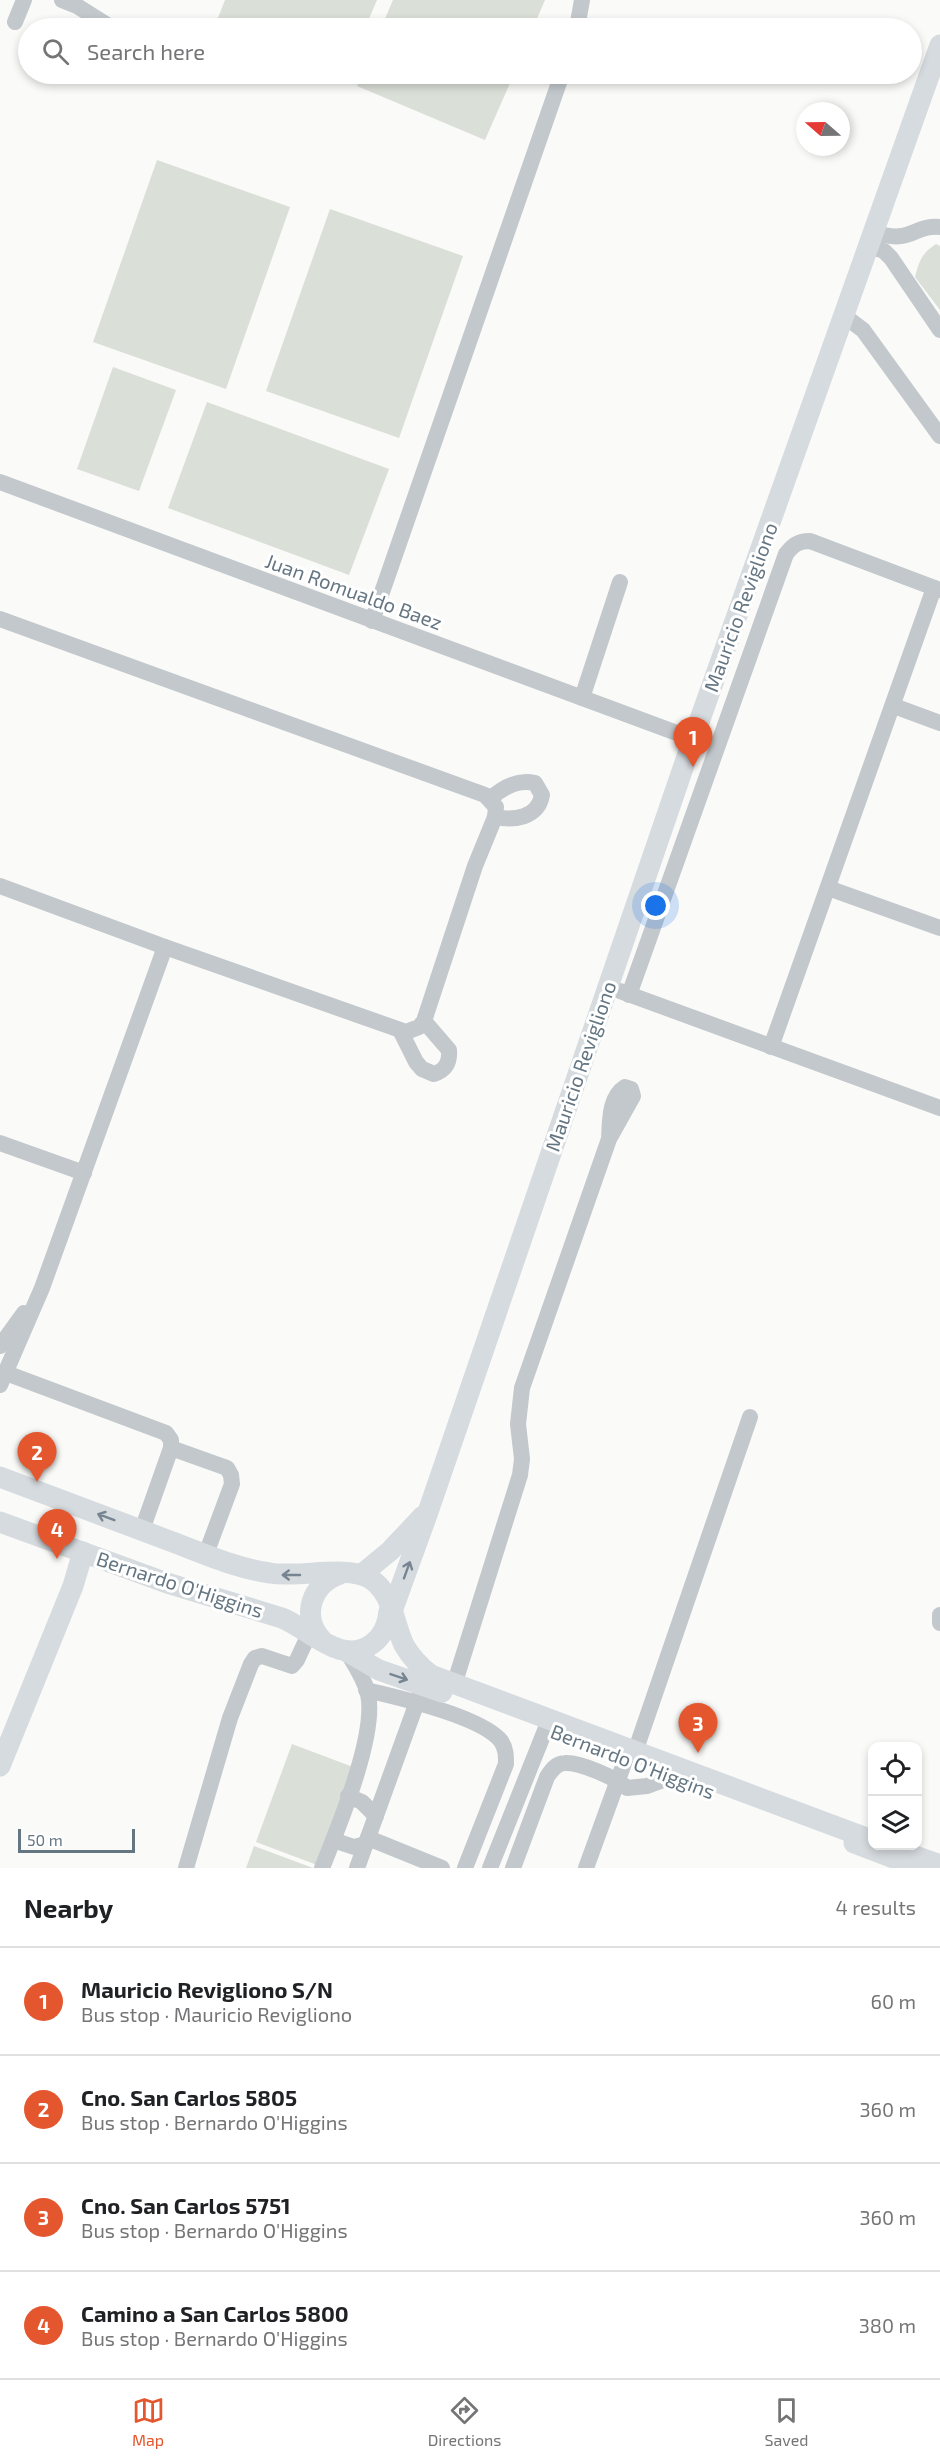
<!DOCTYPE html>
<html lang="en">
<head>
<meta charset="utf-8">
<style>
	:root { --surface:#fff; --page:#f2f2f2; --text:#202124; --muted:#757577; --line:#e0e0e0; --accent:#e4572e }
	body { margin:0; font-family:"Exo 2",sans-serif; background:var(--page); color:var(--text) }
	.controls { position:absolute; right:18px; bottom:18px; display:grid; overflow:hidden; border-radius:12px; box-shadow:0 3px 9px #0003 }
	.controls button { width:54px; height:54px; display:grid; place-items:center; padding:0; border:0; border-bottom:2px solid var(--line); background:var(--surface); color:var(--text); font:30px sans-serif }
	.compass { position:absolute; left:796px; top:102px; width:54px; height:54px; border-radius:50%; background:var(--surface); box-shadow:0 3px 9px #0003; rotate:290deg }
	.scale { position:absolute; left:18px; bottom:15px; width:117px; box-sizing:border-box; padding-left:6px; border:3px solid #657683; border-top:0; font-size:16px; line-height:21px; white-space:nowrap; color:#657683; -webkit-text-stroke:4px #fff; paint-order:stroke }
	.you { position:absolute; left:656px; top:906px; width:21px; height:21px; margin:-15px; border:4px solid #fff; border-radius:50%; background:#1a73e8; box-shadow:0 0 0 9px #1a73e833 }
	.badge { display:grid; place-items:center; width:39px; height:39px; border-radius:50%; background:var(--accent); color:#fff; font-size:20px; font-weight:700 }
	.pin { position:absolute; translate:-50% -50px; filter:drop-shadow(0 2px 3px #0008) }
	.pin::after { content:''; position:absolute; top:32px; width:21px; height:18px; background:inherit; clip-path:polygon(0 0,100% 0,50% 100%) }
	.list { margin:0; padding:0; list-style:none }
	h2 { display:flex; justify-content:space-between; align-items:center; height:78px; margin:0; padding:0 24px; font-size:26px }
	h2 small { font-size:20px; font-weight:400; color:var(--muted) }
	.list li { display:grid; grid-template-columns:39px 1fr auto; gap:18px; align-items:center; box-sizing:border-box; height:108px; padding:0 24px; border-top:2px solid var(--line) }
	.list b { display:block; font-size:22px; white-space:nowrap }
	.list p { margin:0; font-size:20px; white-space:nowrap; color:var(--muted) }
	.list em { font-size:20px; font-style:normal; color:var(--muted) }
	.icon { flex:none; width:33px; height:33px; fill:none; stroke:currentColor; stroke-width:2; stroke-linecap:round; stroke-linejoin:round }
	.map { position:relative; flex:none; width:940px; height:1868px; overflow:hidden }
	.search { position:absolute; background:var(--surface); box-shadow:0 3px 9px #0003; left:18px; right:18px; top:18px; height:66px; display:flex; align-items:center; gap:15px; box-sizing:border-box; padding:0 21px; border-radius:33px; color:var(--muted); font-size:22px }
	.sheet { height:510px; background:var(--surface) }
	nav { display:flex; justify-content:space-around; align-items:center; box-sizing:border-box; height:84px; border-top:2px solid var(--line); background:var(--surface); font-size:16px; color:var(--muted) }
	nav a { display:grid; justify-items:center; gap:3px }
	nav .on { color:var(--accent) }
	.map>svg:first-child { display:block }
	.green { fill:#dadfd7 }
	.lines { fill:none; stroke-linecap:round; stroke-linejoin:round }
	.minor { stroke:#c3c8cc; stroke-width:16 }
	.major { stroke:#d6dbdf; stroke-width:21 }
	.oneway { stroke:#768591 }
	.labels { text-anchor:middle; dominant-baseline:central; stroke-width:6; stroke-linejoin:round; paint-order:stroke }
	.street-label { font-size:20px; fill:#657683; stroke:#fff }
</style>
</head>
<body>
<div class="map">
<svg width="940" height="1868" viewBox="0 0 940 1868">
	<rect width="100%" height="100%" fill="#fafaf8"/>
	<!-- green -->
	<g class="green">
		<polygon points="225,0 377,0 365,28 214,28"/>
		<polygon points="393,0 545,0 533,28 381,28"/>
		<polygon points="362,74 514,74 485,140 357,86"/>
		<polygon points="157,160 290,207 226,389 93,342"/>
		<polygon points="330,209 463,256 399,438 266,391"/>
		<path d="M936,244L940,246V310L915,277C919,261 922,253 936,244Z"/>
		<polygon points="113,367 176,390 139,491 77,469"/>
		<polygon points="207,402 389,469 349,575 168,508"/>
		<polygon points="292,1744 353,1767 317,1865 256,1842"/>
		<polygon points="254,1846 313,1868 246,1868"/>
	</g>
	<g class="lines">
		<!-- minor -->
		<g class="minor">
			<polyline points="62,0 77,6 112,28"/>
			<polyline points="15,22 24,0"/>
			<polyline points="577,28 582,0"/>
			<path d="M874,232C911,245 912,225 940,227"/>
			<polyline points="869,246 884,251 891,258 940,330"/>
			<polyline points="843,315 863,330 940,436"/>
			<polyline points="0,482 693,739"/>
			<polyline points="0,619 485,795 496,807 495,817 475,866 424,1021 419,1027 406,1032 165,947 0,886"/>
			<polyline points="372,621 562,74"/>
			<polyline points="582,698 620,582"/>
			<polyline points="894,706 940,723"/>
			<path d="M490,799C502,788 518,779 535,783L542,795C538,818 514,821 495,817"/>
			<polyline points="828,888 940,928"/>
			<polyline points="620,991 940,1108"/>
			<path d="M629,995L786,554C793,545 798,541 810,541L940,590"/>
			<path d="M400,1030L416,1062L422,1069L434,1074C446,1070 450,1062 449,1050L424,1021"/>
			<polyline points="771,1047 934,588"/>
			<polyline points="0,1143 84,1173"/>
			<polyline points="0,1346 24,1313"/>
			<polyline points="6,1373 166,1433 171,1440 171,1448 142,1530"/>
			<polyline points="0,1385 42,1288 165,947"/>
			<polyline points="171,1448 227,1468 231,1475 232,1484 206,1554"/>
			<polyline points="940,1615 940,1623"/>
			<path d="M454,1685L520,1475L522,1459L518,1424L522,1388L609,1139L633,1096L631,1089L625,1087C609,1097 610,1121 609,1139"/>
			<path d="M366,1690C397,1697 482,1717 501,1741C506,1749 506,1755 506,1764L465,1868"/>
			<polyline points="635,1752 750,1417"/>
			<polyline points="348,1796 362,1802 376,1816"/>
			<polyline points="368,1838 442,1868"/>
			<polyline points="333,1840 354,1847 366,1844"/>
			<polyline points="186,1868 230,1718 251,1664 255,1658 262,1656 292,1666 297,1660 310,1632"/>
			<path d="M322,1868C338,1828 377,1735 368,1694C364,1678 355,1665 347,1652"/>
			<polyline points="357,1868 421,1691"/>
			<polyline points="490,1868 546,1728"/>
			<path d="M513,1868L547,1777C551,1771 556,1763 565,1763C580,1762 616,1778 627,1788L647,1786L674,1776"/>
			<polyline points="586,1868 626,1758"/>
		</g>
		<!-- major -->
		<g class="major">
			<path d="M0,1477C54,1497 108,1518 162,1538C198,1551 233,1568 270,1573C298,1578 347,1565 369,1578C393,1592 393,1622 404,1645C411,1657 420,1667 431,1675L872,1840"/>
			<path d="M0,1522L167,1583L282,1618C311,1630 341,1666 372,1644C383,1636 388,1624 389,1611"/>
			<polyline points="362,1574 390,1551 423,1516"/>
			<polyline points="387,1625 428,1512 693,739 940,45"/>
			<path d="M321,1639C301,1616 311,1584 340,1574"/>
			<polyline points="346,1651 379,1670 442,1692"/>
			<polyline points="0,1766 73,1586 83,1552"/>
			<polyline points="854,1843 920,1868"/>
			<polyline points="907,1853 940,1865"/>
		</g>
	</g>
	<!-- one-way arrows -->
	<defs><path id="oneway-shaft" d="M-6 0H5M1.5-3L5.5 0L1.5 3" fill="none" stroke-width="1.6" stroke-linecap="round" stroke-linejoin="round" transform="scale(1.5)"/></defs>
	<g class="oneway">
		<use href="#oneway-shaft" transform="translate(106 1517) rotate(-159)"/>
		<use href="#oneway-shaft" transform="translate(407 1570) rotate(-70)"/>
		<use href="#oneway-shaft" transform="translate(291 1575) rotate(180)"/>
		<use href="#oneway-shaft" transform="translate(399 1677) rotate(19)"/>
	</g>
	<g class="labels">
		<!-- street labels -->
		<g class="street-label">
			<text transform="translate(354 591) rotate(20)">Juan Romualdo Baez</text>
			<text transform="translate(740 607) rotate(-70)">Mauricio Revigliono</text>
			<text transform="translate(580 1066) rotate(-71)">Mauricio Revigliono</text>
			<text transform="translate(180 1584) rotate(18)">Bernardo O'Higgins</text>
			<text transform="translate(633 1761) rotate(21)">Bernardo O'Higgins</text>
		</g>
	</g>
</svg>
<div class="controls">
<button><svg class="icon" aria-label="locate" viewBox="0 0 24 24"><circle cx="12" cy="12" r="6"/><path d="M12 2v4M12 18v4M2 12h4M18 12h4"/></svg></button>
<button><svg class="icon" aria-label="layers" viewBox="0 0 24 24"><path d="M12 4l9 5-9 5-9-5zM3 14l9 5 9-5"/></svg></button>
</div>
<svg class="compass" viewBox="-18 -18 36 36"><path d="M0-13l5 13h-10z" fill="#e53935"/><path d="M0 13l5-13h-10z" fill="#757577"/></svg>
<div class="scale">50 m</div>
<div class="you"></div>
<div class="pin badge" style="left:693px;top:767px">1</div>
<div class="pin badge" style="left:37px;top:1482px">2</div>
<div class="pin badge" style="left:698px;top:1753px">3</div>
<div class="pin badge" style="left:57px;top:1559px">4</div>
<div class="search"><svg class="icon" aria-label="search" viewBox="0 0 24 24"><circle cx="10" cy="10" r="6"/><path d="M15 15l6 6"/></svg>Search here</div>
</div>
<section class="sheet">
<h2>Nearby<small>4 results</small></h2>
<ul class="list">
<li><span class="badge">1</span><div><b>Mauricio Revigliono S/N</b><p>Bus stop · Mauricio Revigliono</p></div><em>60 m</em></li>
<li><span class="badge">2</span><div><b>Cno. San Carlos 5805</b><p>Bus stop · Bernardo O'Higgins</p></div><em>360 m</em></li>
<li><span class="badge">3</span><div><b>Cno. San Carlos 5751</b><p>Bus stop · Bernardo O'Higgins</p></div><em>360 m</em></li>
<li><span class="badge">4</span><div><b>Camino a San Carlos 5800</b><p>Bus stop · Bernardo O'Higgins</p></div><em>380 m</em></li>
</ul>
</section>
<nav>
<a class="on"><svg class="icon" aria-label="map" viewBox="0 0 24 24"><path d="M3 6l6-2 6 2 6-2v14l-6 2-6-2-6 2zM9 4v14M15 6v14"/></svg>Map</a>
<a><svg class="icon" aria-label="directions" viewBox="0 0 24 24"><path d="M12 3l9 9-9 9-9-9zM9 14v-3h6M13 9l2 2-2 2"/></svg>Directions</a>
<a><svg class="icon" aria-label="saved" viewBox="0 0 24 24"><path d="M7 4h10v16l-5-4-5 4z"/></svg>Saved</a>
</nav>
</body>
</html>
